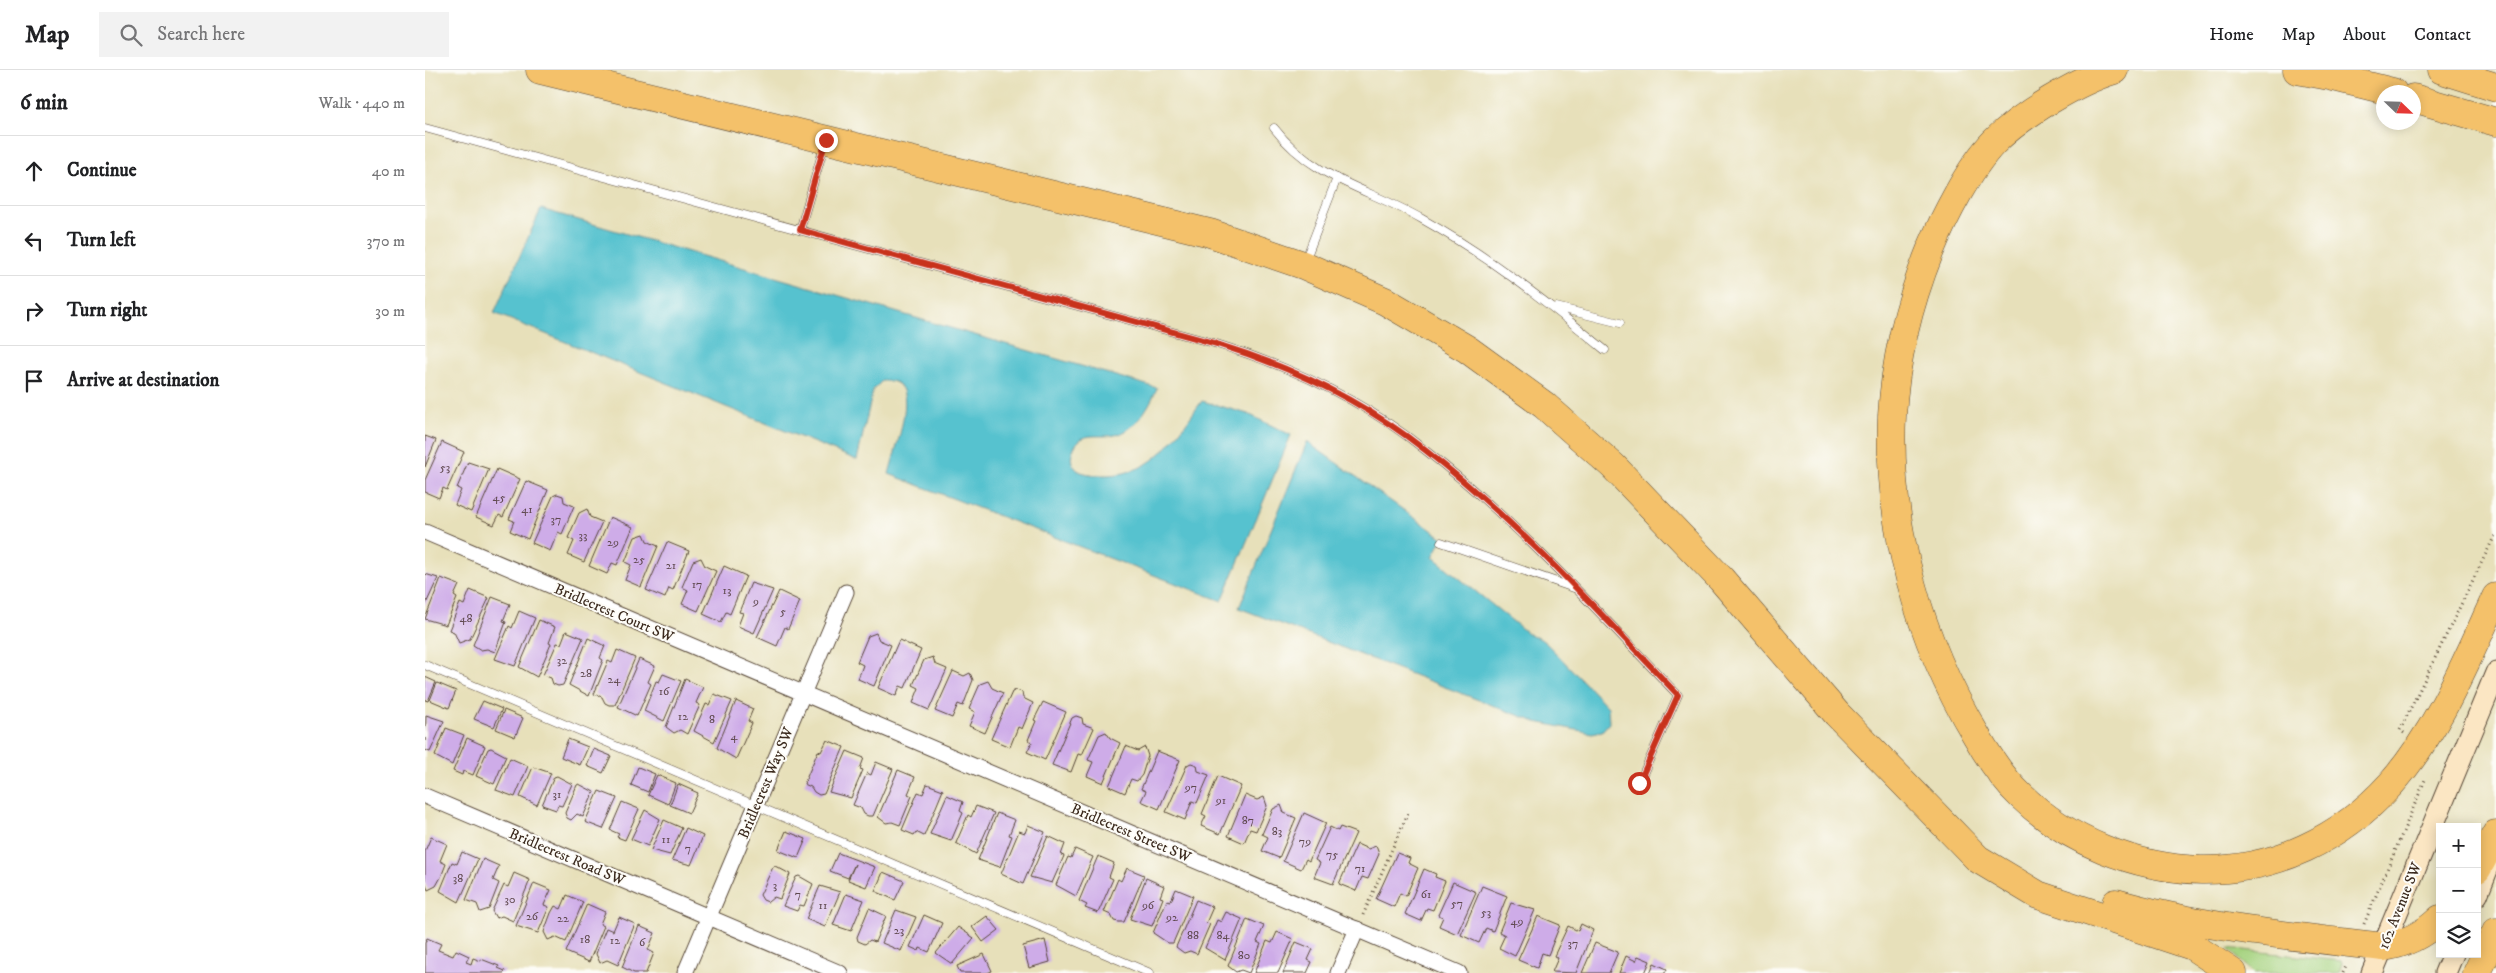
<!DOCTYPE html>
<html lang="en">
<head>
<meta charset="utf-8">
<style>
	:root { --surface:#fff; --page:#f2f2f2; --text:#202124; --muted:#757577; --line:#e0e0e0 }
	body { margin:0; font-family:"IM FELL DW Pica",serif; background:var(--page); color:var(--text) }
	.controls { position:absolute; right:15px; bottom:15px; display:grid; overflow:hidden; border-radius:0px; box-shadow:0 2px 12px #0003 }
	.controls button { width:45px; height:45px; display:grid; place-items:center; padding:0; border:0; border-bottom:1px solid var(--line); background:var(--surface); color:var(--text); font:25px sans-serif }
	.compass { position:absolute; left:1951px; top:15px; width:45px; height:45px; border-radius:50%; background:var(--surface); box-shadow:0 2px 12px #0003; rotate:113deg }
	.stop { position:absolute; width:15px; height:15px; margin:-11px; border:4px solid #c8321e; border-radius:50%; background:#fff }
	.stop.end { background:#c8321e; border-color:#fff; box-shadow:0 1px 5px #0008 }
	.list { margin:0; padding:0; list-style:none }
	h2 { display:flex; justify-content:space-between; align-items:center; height:65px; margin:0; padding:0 20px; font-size:21px }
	h2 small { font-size:16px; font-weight:400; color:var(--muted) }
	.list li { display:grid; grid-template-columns:32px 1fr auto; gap:15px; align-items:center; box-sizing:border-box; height:70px; padding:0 20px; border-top:1px solid var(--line) }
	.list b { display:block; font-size:19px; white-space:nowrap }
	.list em { font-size:16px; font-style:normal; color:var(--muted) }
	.icon { flex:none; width:28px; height:28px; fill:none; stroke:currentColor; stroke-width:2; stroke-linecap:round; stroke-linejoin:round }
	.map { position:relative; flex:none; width:2071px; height:903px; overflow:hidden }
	header { display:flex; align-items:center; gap:30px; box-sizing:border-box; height:70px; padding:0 25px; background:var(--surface); border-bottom:1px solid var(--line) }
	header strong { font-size:24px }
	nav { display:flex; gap:28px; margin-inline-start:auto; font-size:18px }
	.search { width:350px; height:45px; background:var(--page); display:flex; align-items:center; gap:12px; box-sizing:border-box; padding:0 18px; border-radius:0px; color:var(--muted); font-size:19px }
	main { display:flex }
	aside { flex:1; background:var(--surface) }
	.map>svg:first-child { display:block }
	.green { fill:#a6d380; stroke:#707e4f }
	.water { fill:#56c2cf; stroke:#487676 }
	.building { fill:#ceace8 }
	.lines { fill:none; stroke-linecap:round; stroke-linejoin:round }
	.lane-casing { stroke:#554535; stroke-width:9 }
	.street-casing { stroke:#554535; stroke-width:17 }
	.secondary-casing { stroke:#554535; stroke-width:23 }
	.highway-casing { stroke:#554535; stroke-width:29 }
	.path { stroke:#554535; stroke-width:3; stroke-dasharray:1 4; stroke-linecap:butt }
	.lane { stroke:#fff; stroke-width:8 }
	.street { stroke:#fff; stroke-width:15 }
	.secondary { stroke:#fbe6c3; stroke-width:21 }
	.highway { stroke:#f4c16a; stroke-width:28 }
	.route { stroke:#c8321e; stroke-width:6 }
	.labels { text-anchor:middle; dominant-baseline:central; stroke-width:4; stroke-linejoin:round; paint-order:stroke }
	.number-label { font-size:12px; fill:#604a50 }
	.street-label { font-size:15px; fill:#3b2a1e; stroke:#fdfcf7 }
</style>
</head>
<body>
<header>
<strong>Map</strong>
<div class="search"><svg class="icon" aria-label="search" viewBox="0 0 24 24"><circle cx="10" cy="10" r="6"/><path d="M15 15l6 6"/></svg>Search here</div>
<nav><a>Home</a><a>Map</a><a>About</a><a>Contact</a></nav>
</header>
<main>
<aside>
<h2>6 min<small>Walk · 440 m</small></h2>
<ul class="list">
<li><svg class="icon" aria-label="ahead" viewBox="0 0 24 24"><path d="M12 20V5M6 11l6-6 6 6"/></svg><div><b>Continue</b></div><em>40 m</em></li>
<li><svg class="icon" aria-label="left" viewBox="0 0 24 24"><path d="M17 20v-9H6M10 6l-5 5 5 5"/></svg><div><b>Turn left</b></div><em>370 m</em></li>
<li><svg class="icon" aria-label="right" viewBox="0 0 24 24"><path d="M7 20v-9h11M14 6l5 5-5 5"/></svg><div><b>Turn right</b></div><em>30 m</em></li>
<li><svg class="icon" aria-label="arrive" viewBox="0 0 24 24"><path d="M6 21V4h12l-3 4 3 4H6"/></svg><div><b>Arrive at destination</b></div></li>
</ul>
</aside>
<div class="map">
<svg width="2071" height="903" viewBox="0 0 2071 903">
	<rect width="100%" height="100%" fill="#fdfcf7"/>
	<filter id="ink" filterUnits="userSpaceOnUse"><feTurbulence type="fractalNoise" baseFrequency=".02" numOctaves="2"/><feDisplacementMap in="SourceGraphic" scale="10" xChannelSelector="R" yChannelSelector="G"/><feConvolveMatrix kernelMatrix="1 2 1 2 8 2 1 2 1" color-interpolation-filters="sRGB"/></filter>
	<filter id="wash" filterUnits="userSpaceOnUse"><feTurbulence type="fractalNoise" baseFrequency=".0096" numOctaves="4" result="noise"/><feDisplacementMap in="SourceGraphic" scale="20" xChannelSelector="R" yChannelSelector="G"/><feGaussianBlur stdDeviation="1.12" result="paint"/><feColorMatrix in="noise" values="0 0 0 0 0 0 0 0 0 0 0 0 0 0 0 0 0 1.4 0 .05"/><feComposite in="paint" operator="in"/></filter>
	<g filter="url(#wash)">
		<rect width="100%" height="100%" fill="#e7e0ba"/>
		<!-- green -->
		<polygon class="green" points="1802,878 1916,891 1917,894 1914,903 1829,903"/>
		<!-- water -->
		<g class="water">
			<path d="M116,139L732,318C725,335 712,358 694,364C675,370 657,358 648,380C644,389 647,398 656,402C665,405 673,405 682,405C731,404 751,366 777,331L823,344L866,365L797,531L464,404C468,387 489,329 475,316C470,310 464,311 457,311L448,320L432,390L69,243Z"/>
			<polygon points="882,372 1018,468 1008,487 1106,566 1114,568 1121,573 1183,637 1184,653 1177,661 1167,663 1111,652 814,538"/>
		</g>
		<g id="blocks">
			<!-- building -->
			<g class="building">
				<polygon points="0,366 11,370 0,397"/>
				<polygon points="17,372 39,382 22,420 18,418 14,428 0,422 0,410"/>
				<polygon points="43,392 64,399 46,442 30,435 36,420 32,418"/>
				<polygon points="72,399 95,409 78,447 74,445 69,455 51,447"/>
				<polygon points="101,411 123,420 103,469 85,461 89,451 84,449"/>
				<polygon points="132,424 138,426 139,432 149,436 137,464 133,462 125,481 107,473 128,426"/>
				<polygon points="162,439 165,447 177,452 159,492 143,485 149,471 143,468 154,443"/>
				<polygon points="185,447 208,457 192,495 187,493 182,504 164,496"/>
				<polygon points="219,464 222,471 233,476 216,517 200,510 206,495 200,492 210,467"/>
				<polygon points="242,472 264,481 248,520 244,518 240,528 221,520"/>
				<polygon points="276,488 280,496 291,501 273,541 257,534 263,520 257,517 268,491"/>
				<polygon points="299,496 321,506 305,544 301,542 296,552 278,544"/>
				<polygon points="0,504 13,508 0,536"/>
				<polygon points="16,508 34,515 29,526 32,528 21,555 0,549"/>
				<polygon points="326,513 348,520 329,563 313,556 318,543 314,542"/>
				<polygon points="45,520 64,528 45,569 34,573 29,562 24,560 35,533 39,535"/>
				<polygon points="354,521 375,531 363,559 360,557 352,576 332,567"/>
				<polygon points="67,527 85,534 78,551 81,552 70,582 62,579 56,580 48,575"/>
				<polygon points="94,541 110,548 90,596 70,589 84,556 87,558"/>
				<polygon points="114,550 130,557 124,573 126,574 112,607 94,597"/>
				<polygon points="141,561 158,568 138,615 133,616 128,614 126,608 118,605 132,573 136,574"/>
				<polygon points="451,563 454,570 466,575 449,616 433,609 438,595 432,592 443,566"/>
				<polygon points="163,568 180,576 175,588 178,590 164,626 144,615"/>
				<polygon points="474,570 496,580 480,618 475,616 471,626 453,618"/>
				<polygon points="192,580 210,588 190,635 184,635 180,633 177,627 169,624 183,591 187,593"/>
				<polygon points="508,587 510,594 522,599 504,640 488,633 494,618 488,615 499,590"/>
				<polygon points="214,589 230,596 223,612 226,614 212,646 193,637"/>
				<polygon points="528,601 539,606 545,603 548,610 538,636 533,634 527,648 510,641"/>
				<polygon points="238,604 256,611 239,651 219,641 231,611 234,612"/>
				<polygon points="0,607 11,612 3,631 0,630"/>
				<polygon points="260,609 278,617 271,633 275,635 262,664 255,660 249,663 241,657"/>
				<polygon points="563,611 567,618 578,623 560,663 544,656 550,642 544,639 555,614"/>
				<polygon points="12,613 31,621 24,638 5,630"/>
				<polygon points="591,620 597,622 598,628 608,633 597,659 593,657 585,677 566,669 587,622"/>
				<polygon points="289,624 307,631 289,672 269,661 281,634 284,635"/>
				<polygon points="58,631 77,639 69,657 49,649"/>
				<polygon points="311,631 328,639 323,651 327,653 311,689 292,678"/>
				<polygon points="618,632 641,642 620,690 602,682 607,672 603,670 611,651 609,650"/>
				<polygon points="79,640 98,648 90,667 71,659"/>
				<polygon points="1,645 19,651 5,682 0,680"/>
				<polygon points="651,646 657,648 658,654 669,658 657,685 653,684 646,702 627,695 647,648"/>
				<polygon points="21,658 39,665 27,695 10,686"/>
				<polygon points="681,662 685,668 695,673 678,713 662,706 668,692 663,690 674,665"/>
				<polygon points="42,668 60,676 48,705 38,701 37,705 28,701"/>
				<polygon points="143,669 163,677 155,695 136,687"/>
				<polygon points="402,670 419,677 399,724 394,725 389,722 386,717 379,714 393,681 396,682"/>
				<polygon points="701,676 713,681 720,677 723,686 717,705 712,711 706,709 700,723 684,716"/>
				<polygon points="66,678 81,686 69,714 51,706 63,679"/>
				<polygon points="169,679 186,686 178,703 162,696"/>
				<polygon points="422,681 439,688 435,699 438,700 426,728 404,722"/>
				<polygon points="732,681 755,690 734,739 716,731 721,721 716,719"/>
				<polygon points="85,688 103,696 90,727 71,720"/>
				<polygon points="451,692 468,699 448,746 443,746 439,744 436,738 428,735 442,703 446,705"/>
				<polygon points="766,693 772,695 773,701 784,705 772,733 767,731 760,750 741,742 762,695"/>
				<polygon points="108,697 126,703 112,735 95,727"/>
				<polygon points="213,697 230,704 223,722 206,715"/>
				<polygon points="473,700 490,707 483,724 487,726 475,755 467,752 461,753 453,747"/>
				<polygon points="232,705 251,713 243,734 223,725"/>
				<polygon points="132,706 147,714 137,736 133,735 131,740 117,735 129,707"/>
				<polygon points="793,706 816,716 795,764 776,756 781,746 777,744"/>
				<polygon points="154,714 169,722 158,747 152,744 146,750 142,748 140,743 152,715"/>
				<polygon points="253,714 273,723 264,743 245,735"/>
				<polygon points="502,714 518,720 499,766 491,762 489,765 477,760 493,722 498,724"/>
				<polygon points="174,721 192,728 178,759 160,752"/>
				<polygon points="522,725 538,732 535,741 538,743 526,771 505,764"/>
				<polygon points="820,725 832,730 839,727 842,736 831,761 825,759 819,773 803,766"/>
				<polygon points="197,732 214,739 200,770 192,767 194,764 185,760"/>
				<polygon points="856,735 859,743 871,748 854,788 837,781 843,767 837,764 848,739"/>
				<polygon points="551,736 569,743 551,784 531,773 543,745 546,747"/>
				<polygon points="220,740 235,749 223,776 206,769"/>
				<polygon points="572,743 590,750 584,765 587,766 575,797 553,790"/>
				<polygon points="879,743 901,753 884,791 881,789 876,799 858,791"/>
				<polygon points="239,750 257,758 245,785 226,780"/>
				<polygon points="603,755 620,762 598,814 576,804 594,761 600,763"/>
				<polygon points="905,757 913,761 915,757 931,763 908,814 889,807 895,793 890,790"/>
				<polygon points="261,758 278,766 266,795 247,790"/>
				<polygon points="361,761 381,769 373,788 353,780"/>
				<polygon points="623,766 640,774 636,785 639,786 627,813 605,807"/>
				<polygon points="6,767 22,774 15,791 21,794 16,807 11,816 3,820 0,813 0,781"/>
				<polygon points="932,774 943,779 951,776 954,784 943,809 937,807 931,821 914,814"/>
				<polygon points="650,779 668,787 651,826 631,815 643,787 646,788"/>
				<polygon points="37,782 53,789 34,832 15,821 27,792 32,794"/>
				<polygon points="413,783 450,797 441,817 423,810 430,794 423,808 405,801"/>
				<polygon points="972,783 985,788 983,793 993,798 981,826 975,823 969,837 951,829"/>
				<polygon points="673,786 689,793 684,807 688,809 673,843 660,838 662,835 654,831"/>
				<polygon points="58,789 74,796 68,810 74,813 64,839 55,842 52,834 41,830"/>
				<polygon points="350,796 365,804 355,829 349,827 343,832 338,830 335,825 348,797"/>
				<polygon points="702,798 719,805 699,852 694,852 689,851 686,845 679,842 693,809 696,811"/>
				<polygon points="999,799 1011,804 1010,807 1020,811 1008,840 1002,838 996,851 980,844"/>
				<polygon points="458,802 479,811 470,830 450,821"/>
				<polygon points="89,803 105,810 88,851 77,846 71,848 67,841 79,815 83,817"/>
				<polygon points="374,806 388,814 379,836 375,835 372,841 358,836 371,807"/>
				<polygon points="721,808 739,816 735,827 738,828 727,856 705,849"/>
				<polygon points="1028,812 1051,822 1032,864 1014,856 1018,847 1013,845"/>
				<polygon points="109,813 126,820 119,835 124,837 113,863 91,856"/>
				<polygon points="395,816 415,822 400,857 381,849"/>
				<polygon points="1057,816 1082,826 1068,861 1061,858 1054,873 1036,865"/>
				<polygon points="751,819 768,826 748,873 743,873 728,863 742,830 746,831"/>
				<polygon points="421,824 439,830 426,861 408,855"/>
				<polygon points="142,825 158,832 141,872 130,867 123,870 119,862 126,843 130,836 136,839"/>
				<polygon points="771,830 788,837 781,853 785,854 772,884 765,881 759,883 751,877"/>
				<polygon points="1086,833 1110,840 1090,886 1074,878 1080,865 1074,862"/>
				<polygon points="162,834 180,842 175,854 179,856 164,892 141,882"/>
				<polygon points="444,838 461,846 450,872 445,870 440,874 433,871 432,867"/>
				<polygon points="471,840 491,847 476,881 457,873"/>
				<polygon points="801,842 817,849 800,890 780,878 792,850 796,852"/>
				<polygon points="499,845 517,853 504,882 495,878 494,881 485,877"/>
				<polygon points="562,846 574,860 558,872 547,857"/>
				<polygon points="1113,846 1135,855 1123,885 1117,883 1112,898 1093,890"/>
				<polygon points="194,847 210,854 193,895 182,890 175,893 171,884 174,875 181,858 188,861"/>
				<polygon points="822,849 839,856 832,872 836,874 824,903 816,900 811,902 803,896"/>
				<polygon points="1156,854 1168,860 1151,903 1127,902 1133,888 1129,886 1143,856 1153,861"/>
				<polygon points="214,856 230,863 223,880 229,883 221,903 209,903 197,897"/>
				<polygon points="533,857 549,868 527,894 511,883"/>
				<polygon points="852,862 868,869 853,903 829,903 842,871 847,873"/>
				<polygon points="2,868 16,874 13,880 28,886 31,880 44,886 41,892 46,894 48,888 56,891 56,889 74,896 73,898 80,901 79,903 0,903 0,873"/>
				<polygon points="620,870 625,892 604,898 598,876"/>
				<polygon points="871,872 888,879 883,890 887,892 882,903 858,903"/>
				<polygon points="1170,873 1193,882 1184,903 1157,903"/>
				<polygon points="559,884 567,901 562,903 535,903 532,896"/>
				<polygon points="1201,886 1211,891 1213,886 1225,891 1220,903 1194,903"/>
				<polygon points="1229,893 1242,899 1240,903 1225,903"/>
			</g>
		</g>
	</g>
	<g filter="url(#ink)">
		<use href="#blocks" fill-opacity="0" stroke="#554535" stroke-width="1"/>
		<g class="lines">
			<defs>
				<g id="lane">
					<path d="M0,58L792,274C867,297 939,331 1000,380C1093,452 1172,541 1253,625L1214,713"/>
					<path d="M849,58C889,110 943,118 997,149C1063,186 1122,232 1180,280"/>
					<polyline points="375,160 400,73"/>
					<polyline points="880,191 912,108"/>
					<polyline points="1131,237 1195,253"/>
					<polyline points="1016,472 1149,518"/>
					<polyline points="0,595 725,903"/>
				</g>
				<g id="street">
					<polyline points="0,462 1034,903"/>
					<polyline points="0,726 415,903"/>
					<polyline points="260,903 421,522"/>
					<polyline points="913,903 932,859"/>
				</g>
				<g id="secondary">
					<polyline points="2052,825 2068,785"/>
					<polyline points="1947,903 2071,603"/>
					<polyline points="2020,903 2028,884"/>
				</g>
				<g id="highway">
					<polyline points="115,0 785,163 878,195 960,231 1042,279 1119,335 1188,396 1296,509 1412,644 1553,789 1613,825 1767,876 1808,903"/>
					<path d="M1689,0C1652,11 1596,45 1569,72C1544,98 1519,147 1505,181C1484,233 1470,290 1467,346C1462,457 1494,570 1551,665C1563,686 1577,708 1595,725C1642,771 1710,798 1776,800C1850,801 1916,769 1966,714C2013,661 2041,591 2071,527"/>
					<polyline points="1872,0 1904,6 1968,22"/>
					<polyline points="2017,0 2071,17"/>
					<polyline points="1988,28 2071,52"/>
					<polyline points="2052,799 2071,764"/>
					<path d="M1691,833C1778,858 1868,866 1958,877C1981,874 1998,865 2015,849"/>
					<polyline points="2052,903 2071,862"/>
				</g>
			</defs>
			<!-- lane casing -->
			<use href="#lane" class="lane-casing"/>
			<!-- street casing -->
			<use href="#street" class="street-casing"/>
			<!-- secondary casing -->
			<use href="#secondary" class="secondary-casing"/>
			<!-- highway casing -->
			<use href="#highway" class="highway-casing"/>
			<!-- path -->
			<g class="path">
				<polyline points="1979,663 1975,660 2071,463"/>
				<polyline points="938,845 983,743"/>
				<polyline points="1939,854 2000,710"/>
				<polyline points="1918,903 1922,894"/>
			</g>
			<!-- lane -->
			<use href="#lane" class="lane"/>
			<!-- street -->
			<use href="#street" class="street"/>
			<!-- secondary -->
			<use href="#secondary" class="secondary"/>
			<!-- highway -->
			<use href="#highway" class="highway"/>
		</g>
	</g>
	<g class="lines" filter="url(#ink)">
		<!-- route -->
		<path class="route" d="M401,70L375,160L792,274C867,297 938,331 1000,380C1093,452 1172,540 1253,625L1214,713"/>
	</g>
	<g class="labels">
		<!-- number labels -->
		<g class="number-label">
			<text x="20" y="397">53</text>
			<text x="74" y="427">45</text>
			<text x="102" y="439">41</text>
			<text x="131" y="449">37</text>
			<text x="158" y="465">33</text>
			<text x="188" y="472">29</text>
			<text x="214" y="489">25</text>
			<text x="246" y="495">21</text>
			<text x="272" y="514">17</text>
			<text x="302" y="520">13</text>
			<text x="331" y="531">9</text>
			<text x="358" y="541">5</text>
			<text x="41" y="548">48</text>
			<text x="137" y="590">32</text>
			<text x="161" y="603">28</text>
			<text x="189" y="609">24</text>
			<text x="239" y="621">16</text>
			<text x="258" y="646">12</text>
			<text x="287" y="649">8</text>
			<text x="309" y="666">4</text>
			<text x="766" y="717">97</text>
			<text x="132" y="724">31</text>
			<text x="796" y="730">91</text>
			<text x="823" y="750">87</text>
			<text x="852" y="761">83</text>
			<text x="241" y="769">11</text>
			<text x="880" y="771">79</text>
			<text x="263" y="778">7</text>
			<text x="907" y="784">75</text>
			<text x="935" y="798">71</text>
			<text x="33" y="808">38</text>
			<text x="350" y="815">3</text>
			<text x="373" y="824">7</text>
			<text x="1001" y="824">61</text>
			<text x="85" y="829">30</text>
			<text x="1032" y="833">57</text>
			<text x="398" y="835">11</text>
			<text x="723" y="835">96</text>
			<text x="1061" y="842">53</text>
			<text x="107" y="846">26</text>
			<text x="747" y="847">92</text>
			<text x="138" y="848">22</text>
			<text x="1092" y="851">49</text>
			<text x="474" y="860">23</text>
			<text x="768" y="865">88</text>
			<text x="798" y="865">84</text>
			<text x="160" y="869">18</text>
			<text x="190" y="870">12</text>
			<text x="217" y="872">6</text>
			<text x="1148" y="873">37</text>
			<text x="819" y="885">80</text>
		</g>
		<!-- street labels -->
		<g class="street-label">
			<text transform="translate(189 543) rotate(23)">Bridlecrest Court SW</text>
			<text transform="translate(341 713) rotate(-67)">Bridlecrest Way SW</text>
			<text transform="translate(706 763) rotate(23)">Bridlecrest Street SW</text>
			<text transform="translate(142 787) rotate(23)">Bridlecrest Road SW</text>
			<text transform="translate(1975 836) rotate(-68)">162 Avenue SW</text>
		</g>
	</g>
</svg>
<div class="controls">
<button>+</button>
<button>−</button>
<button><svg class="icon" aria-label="layers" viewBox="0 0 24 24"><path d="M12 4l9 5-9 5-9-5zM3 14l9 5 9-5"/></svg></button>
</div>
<svg class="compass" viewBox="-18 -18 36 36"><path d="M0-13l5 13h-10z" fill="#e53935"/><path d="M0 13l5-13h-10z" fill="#757577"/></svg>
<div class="stop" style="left:1214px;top:713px"></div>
<div class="stop end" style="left:401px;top:70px"></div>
</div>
</main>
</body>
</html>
